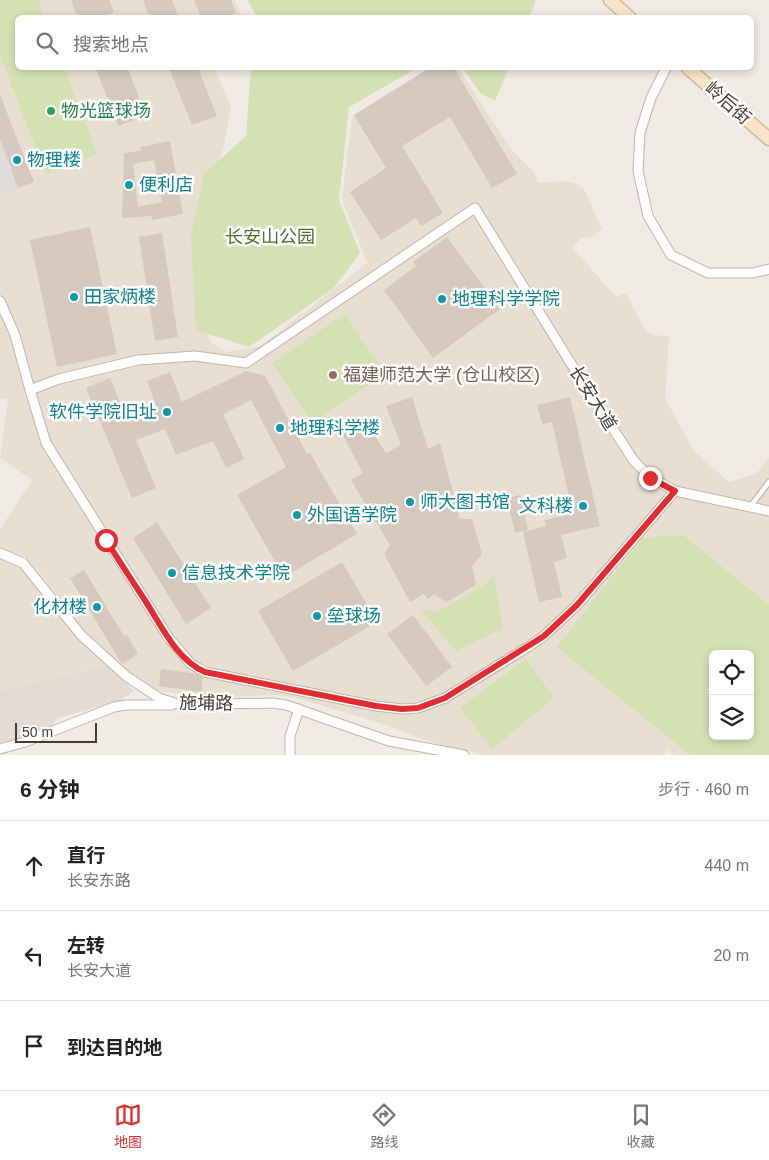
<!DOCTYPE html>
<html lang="zh">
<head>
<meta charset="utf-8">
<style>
	:root { --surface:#fff; --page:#f6f6f6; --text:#222; --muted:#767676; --line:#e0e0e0; --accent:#e12c31 }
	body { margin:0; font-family:Arial,"Noto Sans SC",sans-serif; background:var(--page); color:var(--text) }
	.controls { position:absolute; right:15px; bottom:15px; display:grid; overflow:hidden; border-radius:8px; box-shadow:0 2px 8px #0003 }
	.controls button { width:45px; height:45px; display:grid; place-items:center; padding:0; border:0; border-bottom:1px solid var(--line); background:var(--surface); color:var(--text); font:25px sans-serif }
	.scale { position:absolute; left:15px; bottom:12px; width:82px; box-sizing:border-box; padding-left:5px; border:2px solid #423b36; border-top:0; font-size:14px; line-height:18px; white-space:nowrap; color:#423b36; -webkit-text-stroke:4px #fff; paint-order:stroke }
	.stop { position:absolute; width:15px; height:15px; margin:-11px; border:4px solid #e12c31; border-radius:50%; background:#fff }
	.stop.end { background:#e12c31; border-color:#fff; box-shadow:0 1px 5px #0008 }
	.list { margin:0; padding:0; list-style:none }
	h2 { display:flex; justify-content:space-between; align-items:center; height:65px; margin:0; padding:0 20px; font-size:21px }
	h2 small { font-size:16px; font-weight:400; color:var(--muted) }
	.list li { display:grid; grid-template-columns:32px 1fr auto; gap:15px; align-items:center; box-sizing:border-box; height:90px; padding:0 20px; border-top:1px solid var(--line) }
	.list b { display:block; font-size:19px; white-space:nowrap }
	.list p { margin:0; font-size:16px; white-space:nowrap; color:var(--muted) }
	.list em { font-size:16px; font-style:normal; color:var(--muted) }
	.icon { flex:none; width:28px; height:28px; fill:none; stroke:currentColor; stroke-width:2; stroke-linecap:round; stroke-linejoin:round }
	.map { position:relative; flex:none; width:769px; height:755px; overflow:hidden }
	.search { position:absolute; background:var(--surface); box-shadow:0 2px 8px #0003; left:15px; right:15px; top:15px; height:55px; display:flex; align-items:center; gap:12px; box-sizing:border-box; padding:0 18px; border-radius:8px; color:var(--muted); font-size:19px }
	.sheet { height:335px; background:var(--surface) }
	nav { display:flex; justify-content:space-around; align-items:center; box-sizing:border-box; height:70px; border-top:1px solid var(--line); background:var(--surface); font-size:14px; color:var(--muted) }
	nav a { display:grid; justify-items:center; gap:2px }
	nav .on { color:var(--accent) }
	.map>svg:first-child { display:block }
	.residential { fill:#e4dcd4 }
	.education { fill:#e8ded1; fill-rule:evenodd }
	.green { fill:#d4e1b3; fill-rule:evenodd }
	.parking { fill:#dfdcda }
	.building { fill:#d4c8bf; fill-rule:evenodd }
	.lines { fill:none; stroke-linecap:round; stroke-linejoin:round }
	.lane-casing { stroke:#beb4ac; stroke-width:7 }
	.street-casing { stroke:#beb4ac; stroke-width:11 }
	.secondary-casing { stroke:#ceb89c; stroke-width:15 }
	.lane { stroke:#fff; stroke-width:4.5 }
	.street { stroke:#fff; stroke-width:9 }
	.secondary { stroke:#f8e4c8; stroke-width:12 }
	.route { stroke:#e12c31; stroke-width:6 }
	.leisure-dot { fill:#2e9e5b; stroke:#fff; stroke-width:2 }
	.culture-dot { fill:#0f9aa8; stroke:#fff; stroke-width:2 }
	.education-dot { fill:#8d6e63; stroke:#fff; stroke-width:2 }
	.labels { text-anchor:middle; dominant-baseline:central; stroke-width:5; stroke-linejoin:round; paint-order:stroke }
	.street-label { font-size:18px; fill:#423b36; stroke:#fff }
	.leisure-label { font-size:18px; fill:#27864d; stroke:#fff; text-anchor:start }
	.culture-label { font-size:18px; fill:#0d838f; stroke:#fff; text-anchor:start }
	.park-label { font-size:18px; fill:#526d30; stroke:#fff }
	.education-label { font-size:18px; fill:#785e54; stroke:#fff; text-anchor:start }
</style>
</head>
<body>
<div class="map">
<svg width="769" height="755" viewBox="0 0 769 755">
	<rect width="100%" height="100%" fill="#f1ebe6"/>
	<!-- residential -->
	<polygon class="residential" points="110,665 134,691 121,700 56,719 52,727 19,739 0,745 0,690"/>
	<!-- education -->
	<g class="education">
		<path d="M0,0H235L242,17L18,18V68H214L231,106L224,145L206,211L198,254L210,342L226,352L261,346L367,263L342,199L352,116L428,68H458L511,149L534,172L538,183L566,181L577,184L584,189L602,229L591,237L582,238L572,247L616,297L626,293L643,327L652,335L669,336L665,399L695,452L729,482L756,474L769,458V755H675L668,750L664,755H485L437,744L377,722L292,697L275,695L201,698L156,690L145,684L118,663L86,632L37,570L24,556L0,548V529L32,480L0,458L8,399H0ZM713,654H750V736H713Z"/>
		<polygon points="0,556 20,564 110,665 0,690"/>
	</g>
	<!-- green -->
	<g class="green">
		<polygon points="0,0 38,0 44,17 18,18 18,68 64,68 97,154 46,174 0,55"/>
		<polygon points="247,0 536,0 529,18 255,17 256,15"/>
		<polygon points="251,68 417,68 349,107 339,200 360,253 334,288 249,347 196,330 191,236 204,174 246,136"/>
		<polygon points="463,68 509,68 495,101 480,93"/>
		<polygon points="345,314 385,374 312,423 272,363"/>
		<path d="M683,535L769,605V755H690L557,647L642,538ZM713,654H750V736H713Z"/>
		<polygon points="494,575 502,629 456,651 420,609 435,612 463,598 485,584"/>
		<polygon points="526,659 554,698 492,749 460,708"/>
	</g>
	<!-- parking -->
	<polygon class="parking" points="0,139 18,188 0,195"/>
	<!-- building -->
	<g class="building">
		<polygon points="71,0 109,0 114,12 101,18 78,18"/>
		<polygon points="143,0 172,0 179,18 150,18"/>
		<polygon points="194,0 231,0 236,13 224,18 201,18"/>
		<polygon points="96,68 128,68 140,101 128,105 134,120 118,126"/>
		<polygon points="169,68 198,68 217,116 192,125"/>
		<polygon points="430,68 454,68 517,174 492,188 450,117 402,146 443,213 421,226 416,218 381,240 350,192 386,168 354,115"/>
		<polygon points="0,95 34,182 18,188 0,139"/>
		<path d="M170,141L183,214L152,220V216L122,218L124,153L141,151L140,147ZM154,160L162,202L138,207L133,164Z"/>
		<polygon points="90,227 117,354 57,367 30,240"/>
		<polygon points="162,233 178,337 155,341 139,237"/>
		<polygon points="447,237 500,309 433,358 384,290 416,266 413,262"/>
		<polygon points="246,371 265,376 307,454 310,453 357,534 284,577 237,495 286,467 251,400 223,414 244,459 226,468 213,441 176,455 165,429 136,440 156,488 132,498 86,388 110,378 127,420 157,408 147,381 170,372 182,402"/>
		<polygon points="412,397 428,449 440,443 460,519 472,519 482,554 472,566 476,585 446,602 434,594 428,599 424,594 410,602 384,554 390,545 351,480 363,473 341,432 363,418 386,453 401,445 386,406"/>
		<polygon points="570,397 600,526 561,535 567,558 554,562 562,597 539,602 523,532 546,526 545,520 573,514 552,422 542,424 537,405"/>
		<polygon points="520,495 528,530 515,533 507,498"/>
		<polygon points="157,522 211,608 186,624 133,538"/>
		<polygon points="342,562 377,622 293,671 258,611"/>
		<polygon points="84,570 124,636 127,635 138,654 122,664 70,578"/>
		<polygon points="413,615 452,667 426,686 387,634"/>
		<polygon points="161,669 197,674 203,678 201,692 159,686"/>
	</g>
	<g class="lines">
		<defs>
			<polyline id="lane" points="750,507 769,482"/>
			<g id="street">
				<polyline points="666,68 651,98 640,133 638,171 648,216 671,255 708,273 753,273 769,269"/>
				<polyline points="0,301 15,335 30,390 46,443 168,637 191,664 205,672 376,706 402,709 418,708 445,698 528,647 544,636 577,605 675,491"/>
				<polyline points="30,390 59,379 138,360 195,356 246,363 475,208 578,375 634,461 650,477 675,491 769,511"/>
				<polyline points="0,553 23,563 81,635 126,676 159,698 181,705 273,703 286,705 389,741 464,755"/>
				<polyline points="0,749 25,742 114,707 126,705 172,705"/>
				<polyline points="290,755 290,736 299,709"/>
			</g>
			<g id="secondary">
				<polyline points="610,0 630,18"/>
				<polyline points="688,68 769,139"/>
			</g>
		</defs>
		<!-- lane casing -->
		<use href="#lane" class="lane-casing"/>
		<!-- street casing -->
		<use href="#street" class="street-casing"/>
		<!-- secondary casing -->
		<use href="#secondary" class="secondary-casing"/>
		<!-- lane -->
		<use href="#lane" class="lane"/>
		<!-- street -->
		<use href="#street" class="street"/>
		<!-- secondary -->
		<use href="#secondary" class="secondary"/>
	</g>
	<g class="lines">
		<!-- route -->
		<path class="route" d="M106,540C119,561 133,582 146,602C162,627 177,660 205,672L376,706L402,709L418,708L445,698L544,636L577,605L675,491L650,478"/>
	</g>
	<!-- markers -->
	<circle class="leisure-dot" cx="51" cy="111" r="5"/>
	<g class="culture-dot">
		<circle cx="17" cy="160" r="5"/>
		<circle cx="129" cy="185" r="5"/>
		<circle cx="74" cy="297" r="5"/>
		<circle cx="442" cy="299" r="5"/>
		<circle cx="167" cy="412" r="5"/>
		<circle cx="280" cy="428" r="5"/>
		<circle cx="410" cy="502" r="5"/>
		<circle cx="583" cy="506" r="5"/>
		<circle cx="297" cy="515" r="5"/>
		<circle cx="172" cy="573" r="5"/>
		<circle cx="97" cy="607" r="5"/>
		<circle cx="317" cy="616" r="5"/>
	</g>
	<circle class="education-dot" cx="333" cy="375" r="5"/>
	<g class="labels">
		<!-- street labels -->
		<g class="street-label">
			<text transform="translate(728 103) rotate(41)">岭后街</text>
			<text transform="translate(593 398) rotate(58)">长安大道</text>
			<text transform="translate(206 703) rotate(1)">施埔路</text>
		</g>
		<!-- leisure labels -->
		<g class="leisure-label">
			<text x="61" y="111">物光篮球场</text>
		</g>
		<!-- culture labels -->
		<g class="culture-label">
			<text x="27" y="160">物理楼</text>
			<text x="139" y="185">便利店</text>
			<text x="84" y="297">田家炳楼</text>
			<text x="452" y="299">地理科学学院</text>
			<text x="157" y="412" text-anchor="end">软件学院旧址</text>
			<text x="290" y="428">地理科学楼</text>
			<text x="420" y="502">师大图书馆</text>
			<text x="573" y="506" text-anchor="end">文科楼</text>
			<text x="307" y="515">外国语学院</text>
			<text x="182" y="573">信息技术学院</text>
			<text x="87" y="607" text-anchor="end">化材楼</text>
			<text x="327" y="616">垒球场</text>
		</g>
		<!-- park labels -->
		<g class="park-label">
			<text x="270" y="237">长安山公园</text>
		</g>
		<!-- education labels -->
		<g class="education-label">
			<text x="343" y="375">福建师范大学 (仓山校区)</text>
		</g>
	</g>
</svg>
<div class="controls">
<button><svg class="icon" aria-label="locate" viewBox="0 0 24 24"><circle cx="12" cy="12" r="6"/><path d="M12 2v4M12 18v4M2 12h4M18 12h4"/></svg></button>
<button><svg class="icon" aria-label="layers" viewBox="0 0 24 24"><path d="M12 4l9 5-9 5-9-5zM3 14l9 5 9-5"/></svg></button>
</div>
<div class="scale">50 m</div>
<div class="stop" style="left:106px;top:540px"></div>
<div class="stop end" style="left:650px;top:478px"></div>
<div class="search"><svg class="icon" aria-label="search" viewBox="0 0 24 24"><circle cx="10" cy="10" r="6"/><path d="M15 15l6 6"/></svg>搜索地点</div>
</div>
<section class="sheet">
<h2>6 分钟<small>步行 · 460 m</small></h2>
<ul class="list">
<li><svg class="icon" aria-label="ahead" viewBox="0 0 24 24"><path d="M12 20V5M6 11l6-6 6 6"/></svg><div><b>直行</b><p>长安东路</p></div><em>440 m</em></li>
<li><svg class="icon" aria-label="left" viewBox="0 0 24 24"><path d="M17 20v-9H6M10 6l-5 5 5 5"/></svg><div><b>左转</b><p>长安大道</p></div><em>20 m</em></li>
<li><svg class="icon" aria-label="arrive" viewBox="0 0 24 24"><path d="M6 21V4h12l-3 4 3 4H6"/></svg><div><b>到达目的地</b></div></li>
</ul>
</section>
<nav>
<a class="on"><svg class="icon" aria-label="map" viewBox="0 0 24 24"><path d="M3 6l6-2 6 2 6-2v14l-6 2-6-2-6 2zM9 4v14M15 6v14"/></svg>地图</a>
<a><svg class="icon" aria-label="directions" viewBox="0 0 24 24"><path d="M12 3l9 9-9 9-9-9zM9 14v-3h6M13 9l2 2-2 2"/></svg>路线</a>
<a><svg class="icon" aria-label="saved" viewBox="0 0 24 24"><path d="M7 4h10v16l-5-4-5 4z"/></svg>收藏</a>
</nav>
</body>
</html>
